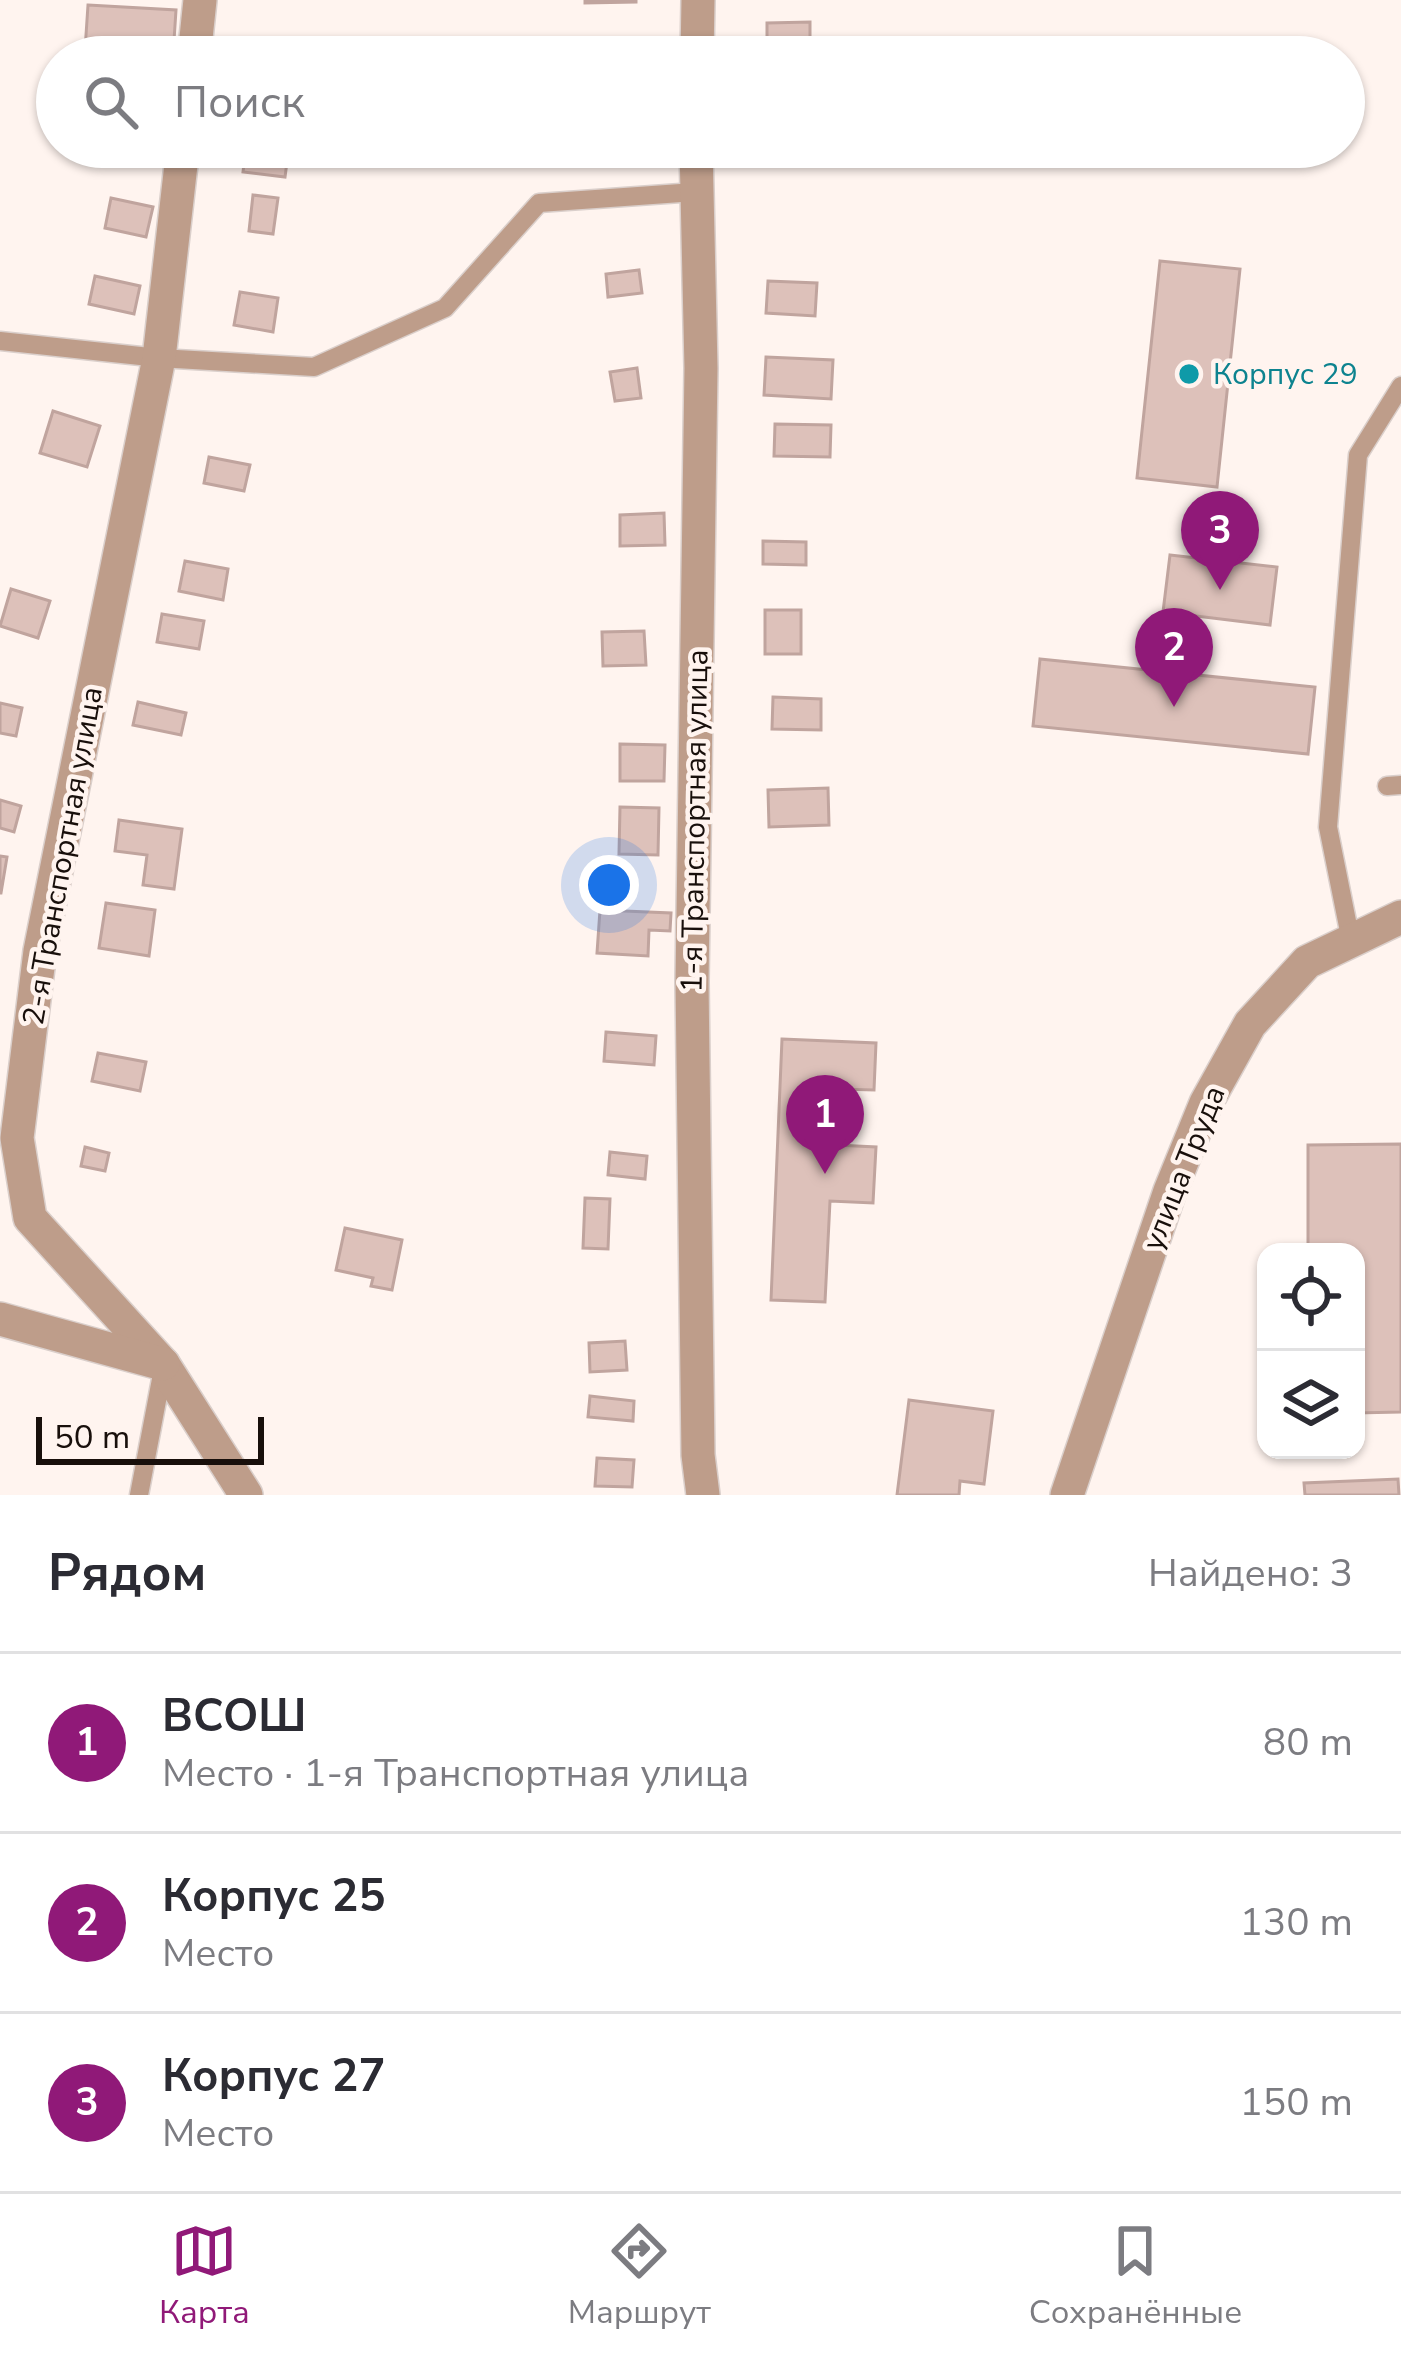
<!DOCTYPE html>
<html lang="ru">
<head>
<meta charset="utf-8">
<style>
	:root { --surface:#fff; --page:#f2f2f3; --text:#2b2b33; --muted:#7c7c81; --line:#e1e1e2; --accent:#901978 }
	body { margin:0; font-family:"Nunito Sans",sans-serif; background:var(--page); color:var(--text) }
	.controls { position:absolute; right:36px; bottom:36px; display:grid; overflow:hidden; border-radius:24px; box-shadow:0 3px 9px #0004 }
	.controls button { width:108px; height:108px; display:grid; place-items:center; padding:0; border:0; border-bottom:3px solid var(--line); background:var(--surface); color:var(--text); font:60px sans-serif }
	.scale { position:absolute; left:36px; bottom:30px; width:228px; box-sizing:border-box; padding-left:12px; border:6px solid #180f0b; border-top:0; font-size:33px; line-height:42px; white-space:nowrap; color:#180f0b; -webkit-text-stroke:9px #fff4ef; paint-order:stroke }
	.you { position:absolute; left:609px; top:885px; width:42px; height:42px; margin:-30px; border:9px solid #fff; border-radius:50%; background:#1a73e8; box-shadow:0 0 0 18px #1a73e833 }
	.badge { display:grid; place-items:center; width:78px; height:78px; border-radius:50%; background:var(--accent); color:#fff; font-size:39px; font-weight:700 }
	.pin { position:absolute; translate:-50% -99px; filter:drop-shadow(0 3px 6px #0008) }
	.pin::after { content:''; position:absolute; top:63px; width:42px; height:36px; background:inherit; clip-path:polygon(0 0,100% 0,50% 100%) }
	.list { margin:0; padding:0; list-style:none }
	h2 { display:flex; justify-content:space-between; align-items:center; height:156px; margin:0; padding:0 48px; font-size:51px }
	h2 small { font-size:39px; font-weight:400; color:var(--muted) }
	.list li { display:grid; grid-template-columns:78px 1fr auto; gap:36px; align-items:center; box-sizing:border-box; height:180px; padding:0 48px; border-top:3px solid var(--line) }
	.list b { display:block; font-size:45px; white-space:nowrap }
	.list p { margin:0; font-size:39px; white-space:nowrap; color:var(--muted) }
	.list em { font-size:39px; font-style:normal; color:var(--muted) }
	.icon { flex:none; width:66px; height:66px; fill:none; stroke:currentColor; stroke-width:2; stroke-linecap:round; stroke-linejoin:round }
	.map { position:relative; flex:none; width:1401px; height:1495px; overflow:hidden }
	.search { position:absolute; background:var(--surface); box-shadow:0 3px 9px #0004; left:36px; right:36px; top:36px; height:132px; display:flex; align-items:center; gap:30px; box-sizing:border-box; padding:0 42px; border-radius:66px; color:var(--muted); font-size:45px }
	.sheet { height:696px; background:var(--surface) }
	nav { display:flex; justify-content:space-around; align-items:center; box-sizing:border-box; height:168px; border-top:3px solid var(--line); background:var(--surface); font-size:33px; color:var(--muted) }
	nav a { display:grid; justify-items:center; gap:6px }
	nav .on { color:var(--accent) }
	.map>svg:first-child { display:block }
	.building { fill:#ddc1ba; stroke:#c0a49e; stroke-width:3 }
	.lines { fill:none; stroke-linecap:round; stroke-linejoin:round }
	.service-casing { stroke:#dacfcb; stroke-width:21 }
	.minor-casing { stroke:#dacfcb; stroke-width:36 }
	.tertiary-casing { stroke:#dacfcb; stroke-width:36 }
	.service { stroke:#be9d8a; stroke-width:18 }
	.minor { stroke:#be9d8a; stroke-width:33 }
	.tertiary { stroke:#be9d8a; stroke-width:33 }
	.culture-dot { fill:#0f9aa8; stroke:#fff4ef; stroke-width:4.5 }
	.labels { text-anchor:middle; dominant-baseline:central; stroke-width:9; stroke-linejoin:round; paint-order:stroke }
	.culture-label { font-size:30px; fill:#0d838f; stroke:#fff4ef; text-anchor:start }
	.street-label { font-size:30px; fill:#180f0b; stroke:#fff4ef }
</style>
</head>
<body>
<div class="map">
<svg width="1401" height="1495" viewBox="0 0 1401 1495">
	<rect width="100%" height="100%" fill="#fff4ef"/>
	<!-- building -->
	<g class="building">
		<polygon points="585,0 636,0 636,2 585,3"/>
		<polygon points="88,5 176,10 173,56 85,50"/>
		<polygon points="810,22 810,57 767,57 767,23"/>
		<polygon points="246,147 289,147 285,177 243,172"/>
		<polygon points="765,147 827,147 826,152"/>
		<polygon points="253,195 278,198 273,234 249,231"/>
		<polygon points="111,198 153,207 146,237 105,228"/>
		<polygon points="1160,261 1240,269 1217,487 1137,478"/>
		<polygon points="639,270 642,293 608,297 606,274"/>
		<polygon points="95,276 140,286 134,314 89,304"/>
		<polygon points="768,281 817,283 815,316 766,313"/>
		<polygon points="240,292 278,298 273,332 234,325"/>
		<polygon points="766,357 833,360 831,399 764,395"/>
		<polygon points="637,368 641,398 615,401 610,372"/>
		<polygon points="53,411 100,426 87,467 40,453"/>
		<polygon points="775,424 831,425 830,457 774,456"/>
		<polygon points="209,457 250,465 244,491 204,483"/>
		<polygon points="664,513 665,545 620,546 620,515"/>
		<polygon points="763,541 806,542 806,565 763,564"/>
		<polygon points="1170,555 1277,567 1270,625 1163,612"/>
		<polygon points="185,561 228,569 223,600 179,591"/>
		<polygon points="11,589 50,601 38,638 0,626"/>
		<rect x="765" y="610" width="36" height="44"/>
		<polygon points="162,614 204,621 199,649 157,642"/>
		<polygon points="644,631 646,665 603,666 602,632"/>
		<polygon points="1040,659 1315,687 1308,754 1033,726"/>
		<polygon points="773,697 821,699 821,730 772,729"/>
		<polygon points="138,702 186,713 181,735 133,725"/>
		<polygon points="0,703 22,708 16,736 0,733"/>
		<polygon points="620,744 665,745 664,781 620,781"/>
		<polygon points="828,788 829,825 769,827 768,790"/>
		<polygon points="0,800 21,806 14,832 0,828"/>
		<polygon points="620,807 659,808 658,855 619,854"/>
		<polygon points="119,820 182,829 174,889 143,885 147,855 115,851"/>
		<polygon points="0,856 7,857 1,893 0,893"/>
		<polygon points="106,903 155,910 149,956 99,948"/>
		<polygon points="600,910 671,913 670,931 649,930 648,956 597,953"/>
		<polygon points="606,1032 656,1036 654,1065 604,1061"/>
		<polygon points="782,1039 876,1043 874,1090 838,1089 836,1145 876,1147 873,1203 830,1201 825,1302 771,1300"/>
		<polygon points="98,1053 146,1062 140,1091 92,1081"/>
		<polygon points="1401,1144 1401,1412 1356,1413 1356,1252 1308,1252 1308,1145"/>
		<polygon points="85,1147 109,1153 105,1171 81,1166"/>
		<polygon points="610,1152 647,1156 645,1179 608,1175"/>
		<polygon points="585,1198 610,1199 608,1249 583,1248"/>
		<polygon points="345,1228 402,1240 392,1290 371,1286 373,1278 336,1270"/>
		<polygon points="625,1341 627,1370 590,1372 589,1343"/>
		<polygon points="590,1396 634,1401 633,1421 588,1417"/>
		<polygon points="909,1400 993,1411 984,1484 960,1481 959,1495 897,1495"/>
		<polygon points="597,1458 634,1460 632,1487 595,1486"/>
		<polygon points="1398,1479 1399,1495 1305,1495 1304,1483"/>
	</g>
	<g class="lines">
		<defs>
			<g id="service">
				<polyline points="0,341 159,358 314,367 445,308 539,203 695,192"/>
				<polyline points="1387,786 1401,785"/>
				<polyline points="1351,941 1328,827 1358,455 1401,386"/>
				<polyline points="139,1495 163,1369"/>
			</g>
			<g id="minor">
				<polyline points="194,57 200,0"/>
				<polyline points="697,57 698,0"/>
				<polyline points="183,147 159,358 40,951 17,1138 30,1218 163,1364 246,1495"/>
				<polyline points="696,147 701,368 692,982 698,1455 703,1495"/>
				<polyline points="0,1319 163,1364"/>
			</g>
			<polyline id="tertiary" points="1067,1495 1170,1191 1206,1103 1250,1024 1307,962 1401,917"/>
		</defs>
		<!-- service casing -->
		<use href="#service" class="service-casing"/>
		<!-- minor casing -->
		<use href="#minor" class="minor-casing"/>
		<!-- tertiary casing -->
		<use href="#tertiary" class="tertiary-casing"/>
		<!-- service -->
		<use href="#service" class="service"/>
		<!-- minor -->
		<use href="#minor" class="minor"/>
		<!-- tertiary -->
		<use href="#tertiary" class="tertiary"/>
	</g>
	<!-- markers -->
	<circle class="culture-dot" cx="1189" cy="374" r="12"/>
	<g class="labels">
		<!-- culture labels -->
		<g class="culture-label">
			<text x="1213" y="374">Корпус 29</text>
		</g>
		<!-- street labels -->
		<g class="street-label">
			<text transform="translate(695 821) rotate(-89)">1-я Транспортная улица</text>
			<text transform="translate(63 856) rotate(-80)">2-я Транспортная улица</text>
			<text transform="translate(1184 1168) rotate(-68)">улица Труда</text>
		</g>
	</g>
</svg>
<div class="controls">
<button><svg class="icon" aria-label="locate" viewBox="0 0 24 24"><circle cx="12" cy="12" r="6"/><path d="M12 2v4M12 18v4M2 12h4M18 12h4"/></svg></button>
<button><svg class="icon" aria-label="layers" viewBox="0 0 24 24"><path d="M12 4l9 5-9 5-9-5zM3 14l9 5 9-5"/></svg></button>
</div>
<div class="scale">50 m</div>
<div class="you"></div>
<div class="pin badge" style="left:825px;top:1174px">1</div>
<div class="pin badge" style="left:1174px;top:707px">2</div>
<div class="pin badge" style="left:1220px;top:590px">3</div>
<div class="search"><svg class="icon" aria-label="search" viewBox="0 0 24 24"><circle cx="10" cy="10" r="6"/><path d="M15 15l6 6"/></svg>Поиск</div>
</div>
<section class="sheet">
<h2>Рядом<small>Найдено: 3</small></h2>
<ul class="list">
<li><span class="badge">1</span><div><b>ВСОШ</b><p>Место · 1-я Транспортная улица</p></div><em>80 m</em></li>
<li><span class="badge">2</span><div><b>Корпус 25</b><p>Место</p></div><em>130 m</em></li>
<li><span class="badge">3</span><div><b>Корпус 27</b><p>Место</p></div><em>150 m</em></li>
</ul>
</section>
<nav>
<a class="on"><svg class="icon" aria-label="map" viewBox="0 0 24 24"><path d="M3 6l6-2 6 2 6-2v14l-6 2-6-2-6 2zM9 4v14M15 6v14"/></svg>Карта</a>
<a><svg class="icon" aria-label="directions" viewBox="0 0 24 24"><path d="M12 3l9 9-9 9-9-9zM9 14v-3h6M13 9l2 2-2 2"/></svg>Маршрут</a>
<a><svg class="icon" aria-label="saved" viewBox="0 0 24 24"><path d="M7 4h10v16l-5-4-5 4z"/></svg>Сохранённые</a>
</nav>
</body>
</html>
